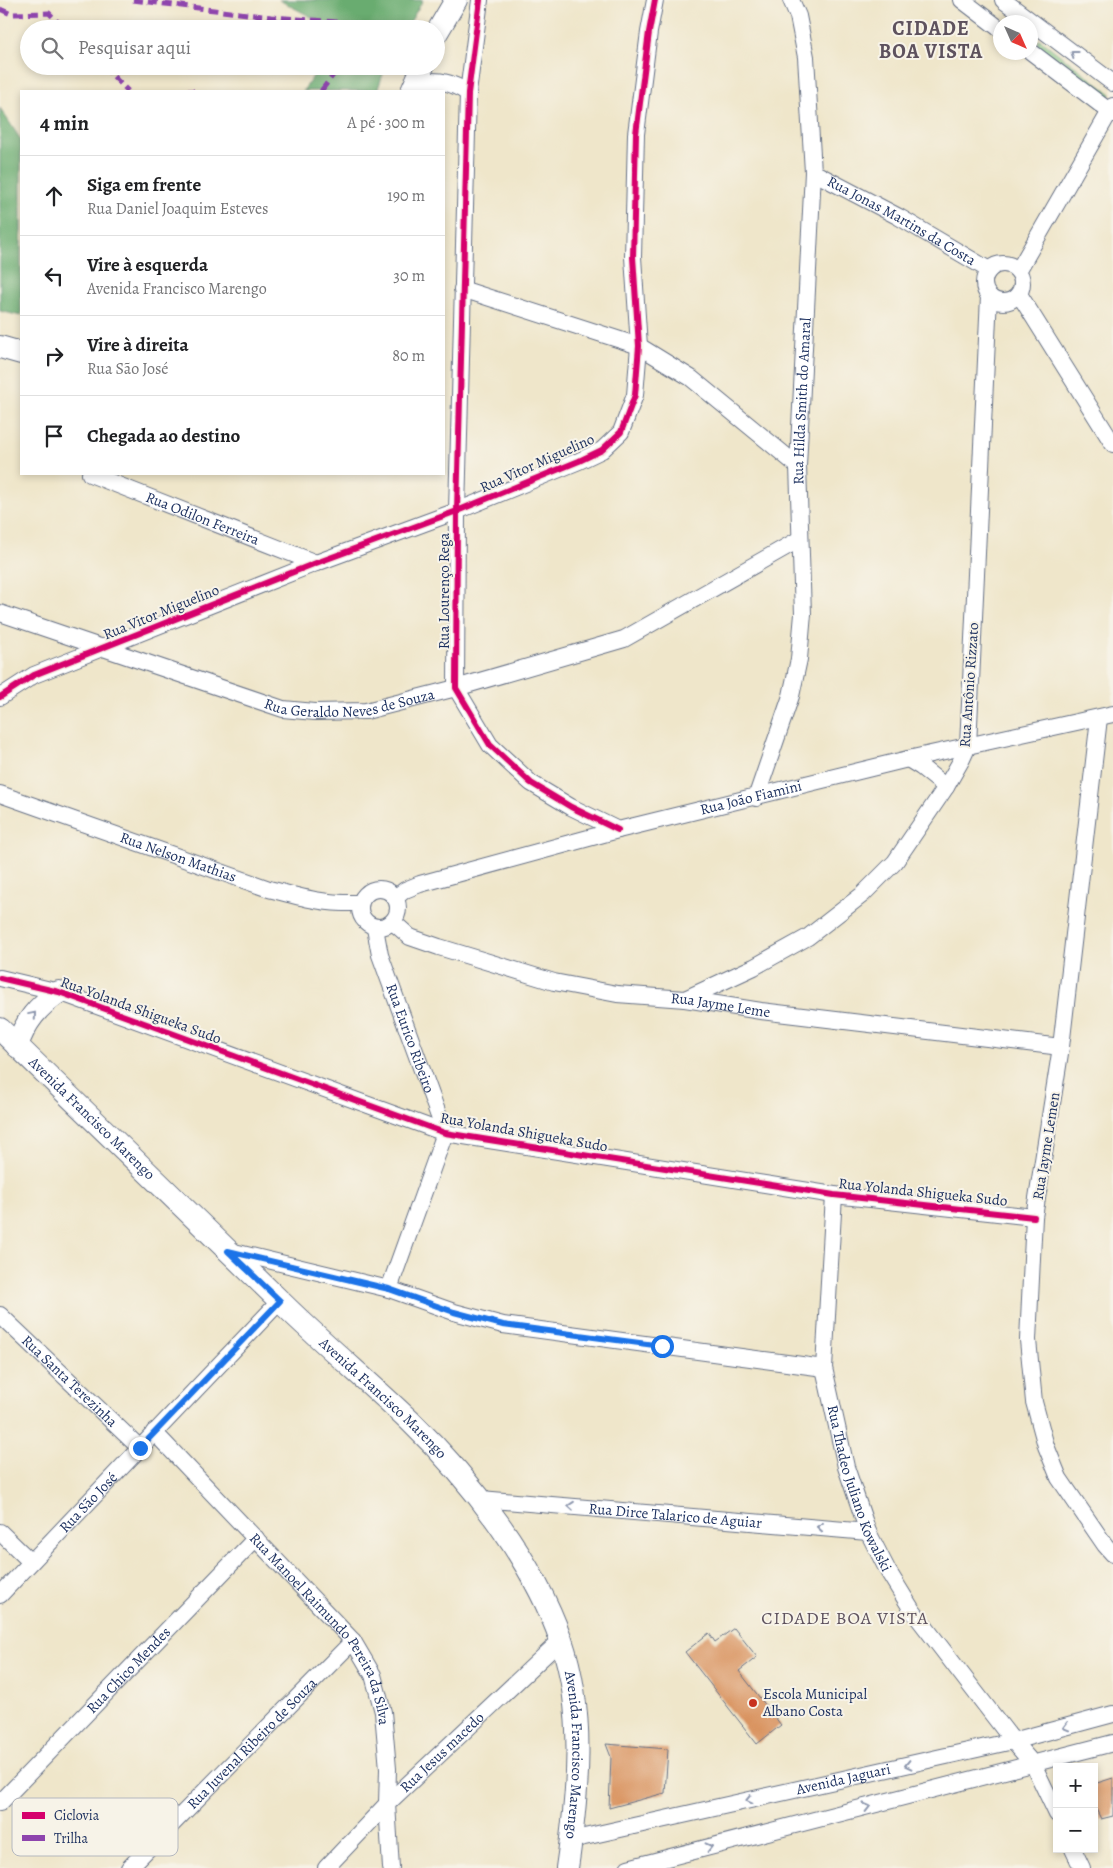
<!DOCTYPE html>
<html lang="pt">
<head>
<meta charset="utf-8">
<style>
	:root { --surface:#fff; --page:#f6f6f6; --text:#202124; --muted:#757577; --line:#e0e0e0 }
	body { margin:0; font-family:Alegreya,serif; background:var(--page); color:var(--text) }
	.controls { position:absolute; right:15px; bottom:15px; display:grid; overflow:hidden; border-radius:0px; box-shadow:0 2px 8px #0003 }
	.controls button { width:45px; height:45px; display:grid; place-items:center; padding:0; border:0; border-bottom:1px solid var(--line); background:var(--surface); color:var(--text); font:25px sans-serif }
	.compass { position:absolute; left:993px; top:15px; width:45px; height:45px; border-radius:50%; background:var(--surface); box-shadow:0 2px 8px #0003; rotate:135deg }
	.stop { position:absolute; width:15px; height:15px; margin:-11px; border:4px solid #1a73e8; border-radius:50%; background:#fff }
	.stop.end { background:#1a73e8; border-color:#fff; box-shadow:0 1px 5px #0008 }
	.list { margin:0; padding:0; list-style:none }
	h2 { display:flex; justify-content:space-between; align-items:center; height:65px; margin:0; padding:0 20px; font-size:21px }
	h2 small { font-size:16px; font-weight:400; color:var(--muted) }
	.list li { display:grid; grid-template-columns:32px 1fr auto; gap:15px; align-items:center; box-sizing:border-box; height:80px; padding:0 20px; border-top:1px solid var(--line) }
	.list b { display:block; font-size:19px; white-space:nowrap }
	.list p { margin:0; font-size:16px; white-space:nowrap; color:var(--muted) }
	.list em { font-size:16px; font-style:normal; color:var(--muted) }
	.icon { flex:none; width:28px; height:28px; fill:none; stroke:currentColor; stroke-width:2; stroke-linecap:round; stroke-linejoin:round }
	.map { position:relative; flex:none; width:1113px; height:1868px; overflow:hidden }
	.search { position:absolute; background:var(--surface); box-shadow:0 2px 8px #0003; left:20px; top:20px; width:425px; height:55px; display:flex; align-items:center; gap:12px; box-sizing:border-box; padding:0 18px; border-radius:28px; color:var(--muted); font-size:19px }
	.panel { position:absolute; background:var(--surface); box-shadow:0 2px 8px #0003; left:20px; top:90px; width:425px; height:385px; border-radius:0px }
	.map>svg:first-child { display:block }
	.green { fill:#82c781; stroke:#4e7b70 }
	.forest { fill:#69ac6f; stroke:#426e66 }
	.building { fill:#d9935f }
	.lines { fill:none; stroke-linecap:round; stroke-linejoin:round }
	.minor-casing { stroke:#656f84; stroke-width:18 }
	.secondary-casing { stroke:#656f84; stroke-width:24 }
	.minor { stroke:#fff; stroke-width:16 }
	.secondary { stroke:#fff; stroke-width:22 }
	.quiet { stroke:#8e44ad; stroke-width:5; stroke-dasharray:10 5; stroke-linecap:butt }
	.cycleway-casing { stroke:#f7f3e8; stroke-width:9 }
	.cycleway { stroke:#d6006c; stroke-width:6 }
	.oneway { stroke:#8d97ae }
	.route { stroke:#1a73e8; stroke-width:6 }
	.poi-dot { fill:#c8321e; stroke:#f7f3e8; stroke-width:2 }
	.labels { text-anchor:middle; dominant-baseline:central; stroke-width:4; stroke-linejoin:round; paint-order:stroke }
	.street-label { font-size:15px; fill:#1b2f5e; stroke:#f7f3e8 }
	.poi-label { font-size:15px; fill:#1b2f5e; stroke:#f7f3e8; text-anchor:start }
	.quarter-label { font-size:18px; letter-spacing:1px; fill:#5e525e; stroke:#f7f3e8 }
	.district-label { font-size:20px; font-weight:bold; letter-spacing:1px; fill:#5e525e; stroke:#f7f3e8 }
	.key { fill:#f7f3e8; stroke:#b5b8bf; stroke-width:1 }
	.key-label { font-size:14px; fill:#1b2f5e }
</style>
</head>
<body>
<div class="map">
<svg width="1113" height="1868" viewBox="0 0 1113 1868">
	<rect width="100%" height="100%" fill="#f7f3e8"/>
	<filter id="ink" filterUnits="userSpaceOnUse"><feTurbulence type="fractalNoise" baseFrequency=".02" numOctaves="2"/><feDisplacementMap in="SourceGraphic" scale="10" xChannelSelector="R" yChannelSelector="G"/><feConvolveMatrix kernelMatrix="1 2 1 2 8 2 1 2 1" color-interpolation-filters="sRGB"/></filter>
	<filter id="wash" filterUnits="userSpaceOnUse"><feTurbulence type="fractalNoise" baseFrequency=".0096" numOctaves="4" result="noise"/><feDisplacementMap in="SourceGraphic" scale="20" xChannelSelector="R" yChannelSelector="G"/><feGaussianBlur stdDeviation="1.12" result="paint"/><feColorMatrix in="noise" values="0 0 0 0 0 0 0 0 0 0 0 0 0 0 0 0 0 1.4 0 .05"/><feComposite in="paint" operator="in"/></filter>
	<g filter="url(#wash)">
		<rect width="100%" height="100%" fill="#efe6ca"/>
		<!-- green -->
		<polygon class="green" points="1039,39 1111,94 1108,99 1037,46"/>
		<!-- forest -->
		<g class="forest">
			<polygon points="279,0 423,0 406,29 334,29"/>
			<polygon points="320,66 386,66 377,91 303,91"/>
			<polygon points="0,108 21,140 21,316 0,311"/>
		</g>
		<g id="blocks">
			<!-- building -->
			<g class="building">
				<polygon points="734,1628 757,1657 739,1671 781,1725 757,1744 685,1652 709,1633 715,1642"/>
				<polygon points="606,1744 668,1749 665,1793 609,1808 611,1757"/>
				<polygon points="1113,1778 1113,1816 1101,1819 1094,1805 1094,1784"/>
			</g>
		</g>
	</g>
	<g filter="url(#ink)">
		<use href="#blocks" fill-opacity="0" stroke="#656f84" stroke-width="1"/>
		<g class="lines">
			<defs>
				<g id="minor">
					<polyline points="480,0 468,93 457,511 456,688 490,745 531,783 571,807 618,830"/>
					<polyline points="962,0 1000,29"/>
					<polyline points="1003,0 1113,83"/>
					<polyline points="1030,51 1113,114"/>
					<path d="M417,81C438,80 450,81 468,93"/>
					<path id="s1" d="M813,172L899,217L989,270"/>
					<circle cx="1003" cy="283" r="19"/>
					<polyline points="1018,271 1113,106"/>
					<polyline points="462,289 639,346 691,378 798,466"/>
					<polyline points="1019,294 1113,444"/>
					<path id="s2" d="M90,474L316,563"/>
					<path id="s3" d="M0,613L283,709L315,712L366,711L456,688L624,639L800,539"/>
					<polyline points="0,697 34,675 316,563 457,511 579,461 602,450 621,432 635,395 639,346 633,257 636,134 649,32 655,0"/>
					<polyline points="1099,718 1061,1047 1034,1217 1028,1340 1034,1402 1046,1446 1059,1478 1105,1545 1113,1554"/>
					<polyline points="908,759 921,767 946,787"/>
					<path id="s4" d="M0,794L269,889C303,898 324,904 360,903"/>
					<path id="s5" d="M756,798L791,696L799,659L803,614L798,466L813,172L806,57L798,16L791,0"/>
					<circle cx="379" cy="908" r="19"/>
					<path id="s6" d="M395,898L405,890L420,884L618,830L908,759L1113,714"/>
					<path id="s7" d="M393,922L410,937L439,947L554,982L617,994L685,999L761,1011L1061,1047"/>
					<path id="s8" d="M375,928L380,955L445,1133L389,1289"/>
					<polyline points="0,978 59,992 445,1133 834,1195 1034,1217"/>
					<polyline points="685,999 754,967 808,937 862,895 895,862 946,787 962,759 968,746 989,296"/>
					<path id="s9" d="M834,1195L824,1368L846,1467L868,1532L888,1571L912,1610L1013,1741L1033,1764L1057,1814"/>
					<polyline points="230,1251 389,1289 454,1312 503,1325 824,1368"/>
					<path id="s10" d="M0,1315L140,1448"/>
					<path id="s11" d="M154,1432L353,1641L373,1675L383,1712L388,1769L387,1804L391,1868"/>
					<path id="s12" d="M481,1499L868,1532"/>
					<polyline points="0,1532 31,1562"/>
					<path id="s13" d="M0,1595L280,1301"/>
					<path id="s14" d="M0,1803L256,1538"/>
					<path id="s15" d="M571,1840L1013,1741L1113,1714"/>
					<polyline points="1073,1849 1082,1868"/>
					<path id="s16" d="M129,1868L353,1641"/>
					<path id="s17" d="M326,1868L387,1804L561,1640"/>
					<polyline points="628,1868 1113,1743"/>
				</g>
				<g id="secondary">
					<polyline points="436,34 456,0"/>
					<polyline points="412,91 423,66"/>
					<polyline points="0,347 21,353"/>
					<path id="s18" d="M0,1029C95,1121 190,1213 284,1305C325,1345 369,1382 410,1421C471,1480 533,1560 561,1640C586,1713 578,1793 567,1868"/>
					<path d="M17,1046C25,1022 38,1006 59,992"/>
				</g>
			</defs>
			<!-- minor casing -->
			<use href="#minor" class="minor-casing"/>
			<!-- secondary casing -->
			<use href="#secondary" class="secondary-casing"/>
			<!-- minor -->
			<use href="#minor" class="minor"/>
			<!-- secondary -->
			<use href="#secondary" class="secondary"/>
			<!-- quiet -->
			<g class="quiet">
				<polyline points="133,0 271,17 338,22 341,29"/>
				<polyline points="0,9 11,14 49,13 65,29"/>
				<polyline points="103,66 128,91"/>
				<polyline points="188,91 194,91"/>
				<polyline points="321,91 340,66"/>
			</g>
			<defs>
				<g id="cycleway">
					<polyline points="480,0 468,93 457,511 456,688 490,745 531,783 571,807 618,830"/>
					<polyline points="0,697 34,675 316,563 457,511 579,461 602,450 621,432 635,395 639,346 633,257 636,134 649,32 655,0"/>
					<polyline points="0,978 59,992 445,1133 834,1195 1034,1217"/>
				</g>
			</defs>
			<!-- cycleway casing -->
			<use href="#cycleway" class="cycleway-casing"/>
			<!-- cycleway -->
			<use href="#cycleway" class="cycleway"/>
		</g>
		<!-- one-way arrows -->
		<defs><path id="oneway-chevron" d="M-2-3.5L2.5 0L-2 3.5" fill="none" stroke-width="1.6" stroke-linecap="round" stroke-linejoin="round" transform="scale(1.25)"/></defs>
		<g class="oneway">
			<use href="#oneway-chevron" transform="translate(1074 54) rotate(-143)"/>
			<use href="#oneway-chevron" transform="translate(33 1015) rotate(-50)"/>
			<use href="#oneway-chevron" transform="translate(571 1506) rotate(-175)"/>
			<use href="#oneway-chevron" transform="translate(820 1527) rotate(-175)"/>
			<use href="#oneway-chevron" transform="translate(1066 1727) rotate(165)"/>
			<use href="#oneway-chevron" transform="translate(908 1765) rotate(167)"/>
			<use href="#oneway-chevron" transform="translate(749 1800) rotate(167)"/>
			<use href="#oneway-chevron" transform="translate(867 1807) rotate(-14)"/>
			<use href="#oneway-chevron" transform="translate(709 1847) rotate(-14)"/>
		</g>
	</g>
	<g class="lines" filter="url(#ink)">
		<!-- route -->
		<polyline class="route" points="140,1448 280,1301 228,1251 389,1289 454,1312 503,1325 662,1346"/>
	</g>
	<!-- markers -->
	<circle class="poi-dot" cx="753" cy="1703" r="5"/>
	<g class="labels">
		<!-- street labels -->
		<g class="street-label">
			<text stroke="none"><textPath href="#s1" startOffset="101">Rua Jonas Martins da Costa</textPath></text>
			<text stroke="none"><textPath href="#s5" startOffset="404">Rua Hilda Smith do Amaral</textPath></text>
			<text transform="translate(537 463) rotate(-24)">Rua Vitor Miguelino</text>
			<text stroke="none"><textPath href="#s2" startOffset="121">Rua Odilon Ferreira</textPath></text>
			<text transform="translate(444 591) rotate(-90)">Rua Lourenço Rega</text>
			<text transform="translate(161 612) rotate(-22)">Rua Vitor Miguelino</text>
			<text transform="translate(969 685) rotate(-86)">Rua Antônio Rizzato</text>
			<text stroke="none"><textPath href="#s3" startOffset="366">Rua Geraldo Neves de Souza</textPath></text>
			<text stroke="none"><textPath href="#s6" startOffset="371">Rua João Fiamini</textPath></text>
			<text stroke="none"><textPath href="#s4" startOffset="189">Rua Nelson Mathias</textPath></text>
			<text stroke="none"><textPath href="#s7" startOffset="342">Rua Jayme Leme</textPath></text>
			<text transform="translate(141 1010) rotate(20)">Rua Yolanda Shigueka Sudo</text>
			<text stroke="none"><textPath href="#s8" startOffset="116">Rua Eurico Ribeiro</textPath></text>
			<text stroke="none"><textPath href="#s18" startOffset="128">Avenida Francisco Marengo</textPath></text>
			<text transform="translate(524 1132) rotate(10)">Rua Yolanda Shigueka Sudo</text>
			<text transform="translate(1046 1146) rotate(-81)">Rua Jayme Lemen</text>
			<text transform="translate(923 1192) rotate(6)">Rua Yolanda Shigueka Sudo</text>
			<text stroke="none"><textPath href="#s10" startOffset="96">Rua Santa Terezinha</textPath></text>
			<text stroke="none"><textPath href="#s18" startOffset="532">Avenida Francisco Marengo</textPath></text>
			<text stroke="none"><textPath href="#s9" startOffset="299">Rua Thadeo Juliano Kowalski</textPath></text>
			<text stroke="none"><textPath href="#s13" startOffset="128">Rua São José</textPath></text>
			<text stroke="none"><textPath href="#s12" startOffset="195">Rua Dirce Talarico de Aguiar</textPath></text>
			<text stroke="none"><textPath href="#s11" startOffset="261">Rua Manoel Raimundo Pereira da Silva</textPath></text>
			<text stroke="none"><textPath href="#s14" startOffset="185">Rua Chico Mendes</textPath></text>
			<text stroke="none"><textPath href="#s16" startOffset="175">Rua Juvenal Ribeiro de Souza</textPath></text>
			<text stroke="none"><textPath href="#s17" startOffset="164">Rua Jesus macedo</textPath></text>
			<text stroke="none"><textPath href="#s18" startOffset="952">Avenida Francisco Marengo</textPath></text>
			<text stroke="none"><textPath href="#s15" startOffset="279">Avenida Jaguari</textPath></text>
		</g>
		<!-- poi labels -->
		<g class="poi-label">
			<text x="763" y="1694">Escola Municipal<tspan x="763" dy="17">Albano Costa</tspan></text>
		</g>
		<!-- quarter labels -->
		<g class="quarter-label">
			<text x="845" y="1618">CIDADE BOA VISTA</text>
		</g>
		<!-- district labels -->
		<g class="district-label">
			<text x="931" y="28">CIDADE<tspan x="931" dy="23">BOA VISTA</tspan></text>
		</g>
	</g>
	<!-- legend -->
	<rect x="12" y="1798" width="166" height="58" rx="8" class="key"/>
	<rect x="22" y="1812" width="23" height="7" fill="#d6006c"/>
	<rect x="22" y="1835" width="23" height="6" fill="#8e44ad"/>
	<g class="key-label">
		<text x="54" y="1820">Ciclovia</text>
		<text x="54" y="1843">Trilha</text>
	</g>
</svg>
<div class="controls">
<button>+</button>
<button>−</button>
</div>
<svg class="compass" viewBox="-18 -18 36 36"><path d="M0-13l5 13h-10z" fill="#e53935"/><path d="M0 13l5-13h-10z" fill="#757577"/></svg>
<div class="stop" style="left:662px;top:1346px"></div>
<div class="stop end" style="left:140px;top:1448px"></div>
<div class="search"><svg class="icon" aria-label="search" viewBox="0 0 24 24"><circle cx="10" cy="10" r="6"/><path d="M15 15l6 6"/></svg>Pesquisar aqui</div>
<section class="panel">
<h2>4 min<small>A pé · 300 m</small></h2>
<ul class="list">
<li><svg class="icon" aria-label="ahead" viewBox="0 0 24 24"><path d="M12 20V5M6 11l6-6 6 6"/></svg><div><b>Siga em frente</b><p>Rua Daniel Joaquim Esteves</p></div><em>190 m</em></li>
<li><svg class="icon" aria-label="left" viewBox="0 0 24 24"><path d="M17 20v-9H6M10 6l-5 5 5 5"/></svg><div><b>Vire à esquerda</b><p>Avenida Francisco Marengo</p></div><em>30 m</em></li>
<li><svg class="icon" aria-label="right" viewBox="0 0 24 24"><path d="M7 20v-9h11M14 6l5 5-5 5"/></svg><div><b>Vire à direita</b><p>Rua São José</p></div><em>80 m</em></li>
<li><svg class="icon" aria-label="arrive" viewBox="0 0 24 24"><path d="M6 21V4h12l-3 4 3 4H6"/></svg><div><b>Chegada ao destino</b></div></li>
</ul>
</section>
</div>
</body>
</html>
